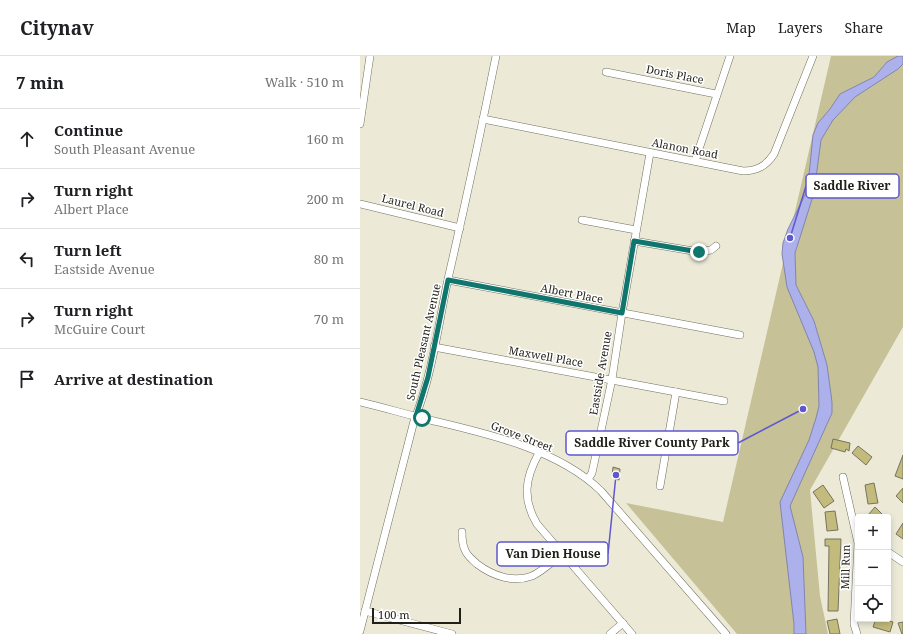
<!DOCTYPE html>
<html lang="en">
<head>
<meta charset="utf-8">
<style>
	:root { --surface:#fff; --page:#f6f6f6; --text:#202124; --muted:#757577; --line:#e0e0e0 }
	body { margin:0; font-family:"Noto Serif",serif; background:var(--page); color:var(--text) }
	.controls { position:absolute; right:12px; bottom:12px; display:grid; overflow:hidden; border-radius:4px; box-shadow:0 2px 6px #0003 }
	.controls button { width:36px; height:36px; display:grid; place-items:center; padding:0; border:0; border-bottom:1px solid var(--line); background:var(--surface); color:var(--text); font:20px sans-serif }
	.scale { position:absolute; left:12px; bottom:10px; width:89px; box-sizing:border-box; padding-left:4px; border:2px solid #201f18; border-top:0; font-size:11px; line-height:14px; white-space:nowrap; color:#201f18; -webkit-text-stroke:3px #fff; paint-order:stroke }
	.stop { position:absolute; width:12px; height:12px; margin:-9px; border:3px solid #0f766e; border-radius:50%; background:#fff }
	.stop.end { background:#0f766e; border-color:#fff; box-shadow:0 1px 4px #0008 }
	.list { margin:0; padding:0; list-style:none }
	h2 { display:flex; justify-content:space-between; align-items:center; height:52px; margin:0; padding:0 16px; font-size:17px }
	h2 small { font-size:13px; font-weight:400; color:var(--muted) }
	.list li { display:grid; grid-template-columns:26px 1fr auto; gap:12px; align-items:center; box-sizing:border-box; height:60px; padding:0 16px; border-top:1px solid var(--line) }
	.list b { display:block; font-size:15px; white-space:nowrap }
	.list p { margin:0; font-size:13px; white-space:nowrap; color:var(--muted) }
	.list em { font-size:13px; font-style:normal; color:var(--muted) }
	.icon { flex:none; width:22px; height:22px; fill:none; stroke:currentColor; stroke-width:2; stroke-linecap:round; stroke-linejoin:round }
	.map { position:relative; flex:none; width:543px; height:578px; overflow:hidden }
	header { display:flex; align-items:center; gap:24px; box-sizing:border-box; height:56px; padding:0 20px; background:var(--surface); border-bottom:1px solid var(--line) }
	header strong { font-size:19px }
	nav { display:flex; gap:22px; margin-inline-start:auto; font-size:14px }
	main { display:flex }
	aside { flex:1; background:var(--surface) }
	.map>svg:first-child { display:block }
	.green { fill:#c6c197 }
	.water { fill:#acb1ec; stroke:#8285ac }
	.building { fill:#c3bb7b; stroke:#757362 }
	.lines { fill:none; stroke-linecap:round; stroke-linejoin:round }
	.minor-casing { stroke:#716f5e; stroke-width:8 }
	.minor { stroke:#fff; stroke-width:7 }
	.route { stroke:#0f766e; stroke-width:5 }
	.labels { text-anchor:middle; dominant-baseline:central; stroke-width:3; stroke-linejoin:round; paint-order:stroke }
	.street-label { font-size:11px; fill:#201f18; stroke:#fff }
	.leader { fill:none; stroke:#5e57cf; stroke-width:1.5 }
	.callout-dot { fill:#5e57cf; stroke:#fff; stroke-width:1.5 }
	.callout { fill:#fff; stroke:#5e57cf; stroke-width:1.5 }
	.callout-label { font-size:12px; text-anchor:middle; font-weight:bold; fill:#201f18 }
</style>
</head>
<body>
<header>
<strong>Citynav</strong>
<nav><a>Map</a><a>Layers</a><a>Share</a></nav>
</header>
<main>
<aside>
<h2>7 min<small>Walk · 510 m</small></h2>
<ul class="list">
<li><svg class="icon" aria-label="ahead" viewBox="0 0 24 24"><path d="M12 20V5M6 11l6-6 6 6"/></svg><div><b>Continue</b><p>South Pleasant Avenue</p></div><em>160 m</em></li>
<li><svg class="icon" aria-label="right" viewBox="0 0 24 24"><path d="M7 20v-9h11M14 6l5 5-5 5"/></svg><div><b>Turn right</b><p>Albert Place</p></div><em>200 m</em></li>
<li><svg class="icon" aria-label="left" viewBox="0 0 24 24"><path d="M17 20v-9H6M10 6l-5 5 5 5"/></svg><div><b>Turn left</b><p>Eastside Avenue</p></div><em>80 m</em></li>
<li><svg class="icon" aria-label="right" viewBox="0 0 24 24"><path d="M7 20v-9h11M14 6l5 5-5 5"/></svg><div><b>Turn right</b><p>McGuire Court</p></div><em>70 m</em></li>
<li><svg class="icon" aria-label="arrive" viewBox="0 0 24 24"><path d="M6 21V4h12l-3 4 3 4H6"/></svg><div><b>Arrive at destination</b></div></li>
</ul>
</aside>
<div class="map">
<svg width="543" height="578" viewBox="0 0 543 578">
	<rect width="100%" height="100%" fill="#ecead7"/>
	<!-- green -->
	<polygon class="green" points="471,0 543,0 543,271 450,434 460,540 468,578 377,578 266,447 363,466"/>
	<!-- water -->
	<polygon class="water" points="538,0 543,0 543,8 538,13 495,41 473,64 461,84 454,137 435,197 436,229 454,265 467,309 472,346 472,357 430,450 443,501 446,578 434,578 434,568 420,446 449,384 456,362 459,350 458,311 454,296 427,231 422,198 423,187 428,173 446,137 448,129 453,79 458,67 470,53 480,38 514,21 527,6"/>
	<!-- building -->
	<g class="building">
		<polygon points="473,383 490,387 489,395 486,393 485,396 471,392"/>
		<polygon points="498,390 512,401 506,409 492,397"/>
		<polygon points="543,399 543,423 535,420"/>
		<polygon points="253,411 260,413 259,424 255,423 255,421 252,420"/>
		<polygon points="514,427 518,447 508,448 505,429"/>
		<polygon points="463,429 474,445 464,452 453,436"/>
		<polygon points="543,432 543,447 536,440"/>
		<polygon points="515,451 525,461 511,461 508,459"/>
		<polygon points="475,455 478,474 467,475 465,456"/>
		<polygon points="543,467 543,483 536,478"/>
		<polygon points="465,483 481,483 478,555 468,555 469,490 465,490"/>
		<polygon points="477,563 480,578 470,578 467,565"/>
		<polygon points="516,563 523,563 533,566 530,576 513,571"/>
		<polygon points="543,566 543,578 542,578 538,567"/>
	</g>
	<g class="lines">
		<defs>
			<g id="minor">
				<polyline points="246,16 356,38"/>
				<path d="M123,63L383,115C397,115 406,110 414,98L453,0"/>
				<polyline points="0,68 10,0"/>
				<polyline points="335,105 370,0"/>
				<polyline points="0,148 100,172"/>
				<polyline points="222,164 276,174"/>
				<polyline points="274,185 339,196 351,194 356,190"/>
				<polyline points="88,224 380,279"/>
				<polyline points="74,291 364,345"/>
				<path d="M0,346C25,352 49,359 74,365C129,378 199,394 241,435L366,578"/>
				<path d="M179,397C165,422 162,443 177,468L272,578"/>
				<polyline points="483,421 498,487 494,568 497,578"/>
				<polyline points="228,423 232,417 252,323 262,257 290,97"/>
				<polyline points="300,430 316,336"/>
				<path d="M102,476C102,483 102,488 105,494C107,500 113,504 117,508C133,520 153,527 172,520C183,515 193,505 202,498"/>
				<polyline points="528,496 543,506"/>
				<polyline points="5,555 92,578"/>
				<path d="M0,575L54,365C72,320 78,271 88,223C105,149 121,75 136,0"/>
				<polyline points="250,578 263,567"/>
			</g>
		</defs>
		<!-- minor casing -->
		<use href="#minor" class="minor-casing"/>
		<!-- minor -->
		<use href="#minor" class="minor"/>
	</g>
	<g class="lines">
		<!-- route -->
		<polyline class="route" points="62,362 56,360 68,321 88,224 262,257 274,185 339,196"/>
	</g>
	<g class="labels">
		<!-- street labels -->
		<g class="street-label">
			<text transform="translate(315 18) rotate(11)">Doris Place</text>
			<text transform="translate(325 92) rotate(11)">Alanon Road</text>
			<text transform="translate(53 149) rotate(14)">Laurel Road</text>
			<text transform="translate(212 237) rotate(11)">Albert Place</text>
			<text transform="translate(63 286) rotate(-77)">South Pleasant Avenue</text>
			<text transform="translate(186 300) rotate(10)">Maxwell Place</text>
			<text transform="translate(240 317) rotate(-80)">Eastside Avenue</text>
			<text transform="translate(162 380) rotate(21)">Grove Street</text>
			<text transform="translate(485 511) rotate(-89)">Mill Run</text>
		</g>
	</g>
	<!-- callouts -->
	<path class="leader" d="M430 182L446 130M443 353L378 387M256 419L248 498"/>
	<g class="callout-dot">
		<circle cx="430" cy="182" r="4"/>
		<circle cx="443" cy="353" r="4"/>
		<circle cx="256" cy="419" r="4"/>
	</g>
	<g class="callout">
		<rect x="446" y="118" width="93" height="24" rx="4"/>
		<rect x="206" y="375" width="172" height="24" rx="4"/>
		<rect x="137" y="486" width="111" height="24" rx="4"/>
	</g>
	<g class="callout-label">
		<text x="492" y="134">Saddle River</text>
		<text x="292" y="391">Saddle River County Park</text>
		<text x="193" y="502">Van Dien House</text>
	</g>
</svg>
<div class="controls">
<button>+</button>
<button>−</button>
<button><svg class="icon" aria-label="locate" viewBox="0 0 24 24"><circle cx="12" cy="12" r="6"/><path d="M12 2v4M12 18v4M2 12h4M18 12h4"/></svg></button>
</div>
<div class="scale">100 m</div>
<div class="stop" style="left:62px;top:362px"></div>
<div class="stop end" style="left:339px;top:196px"></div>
</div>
</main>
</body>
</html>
